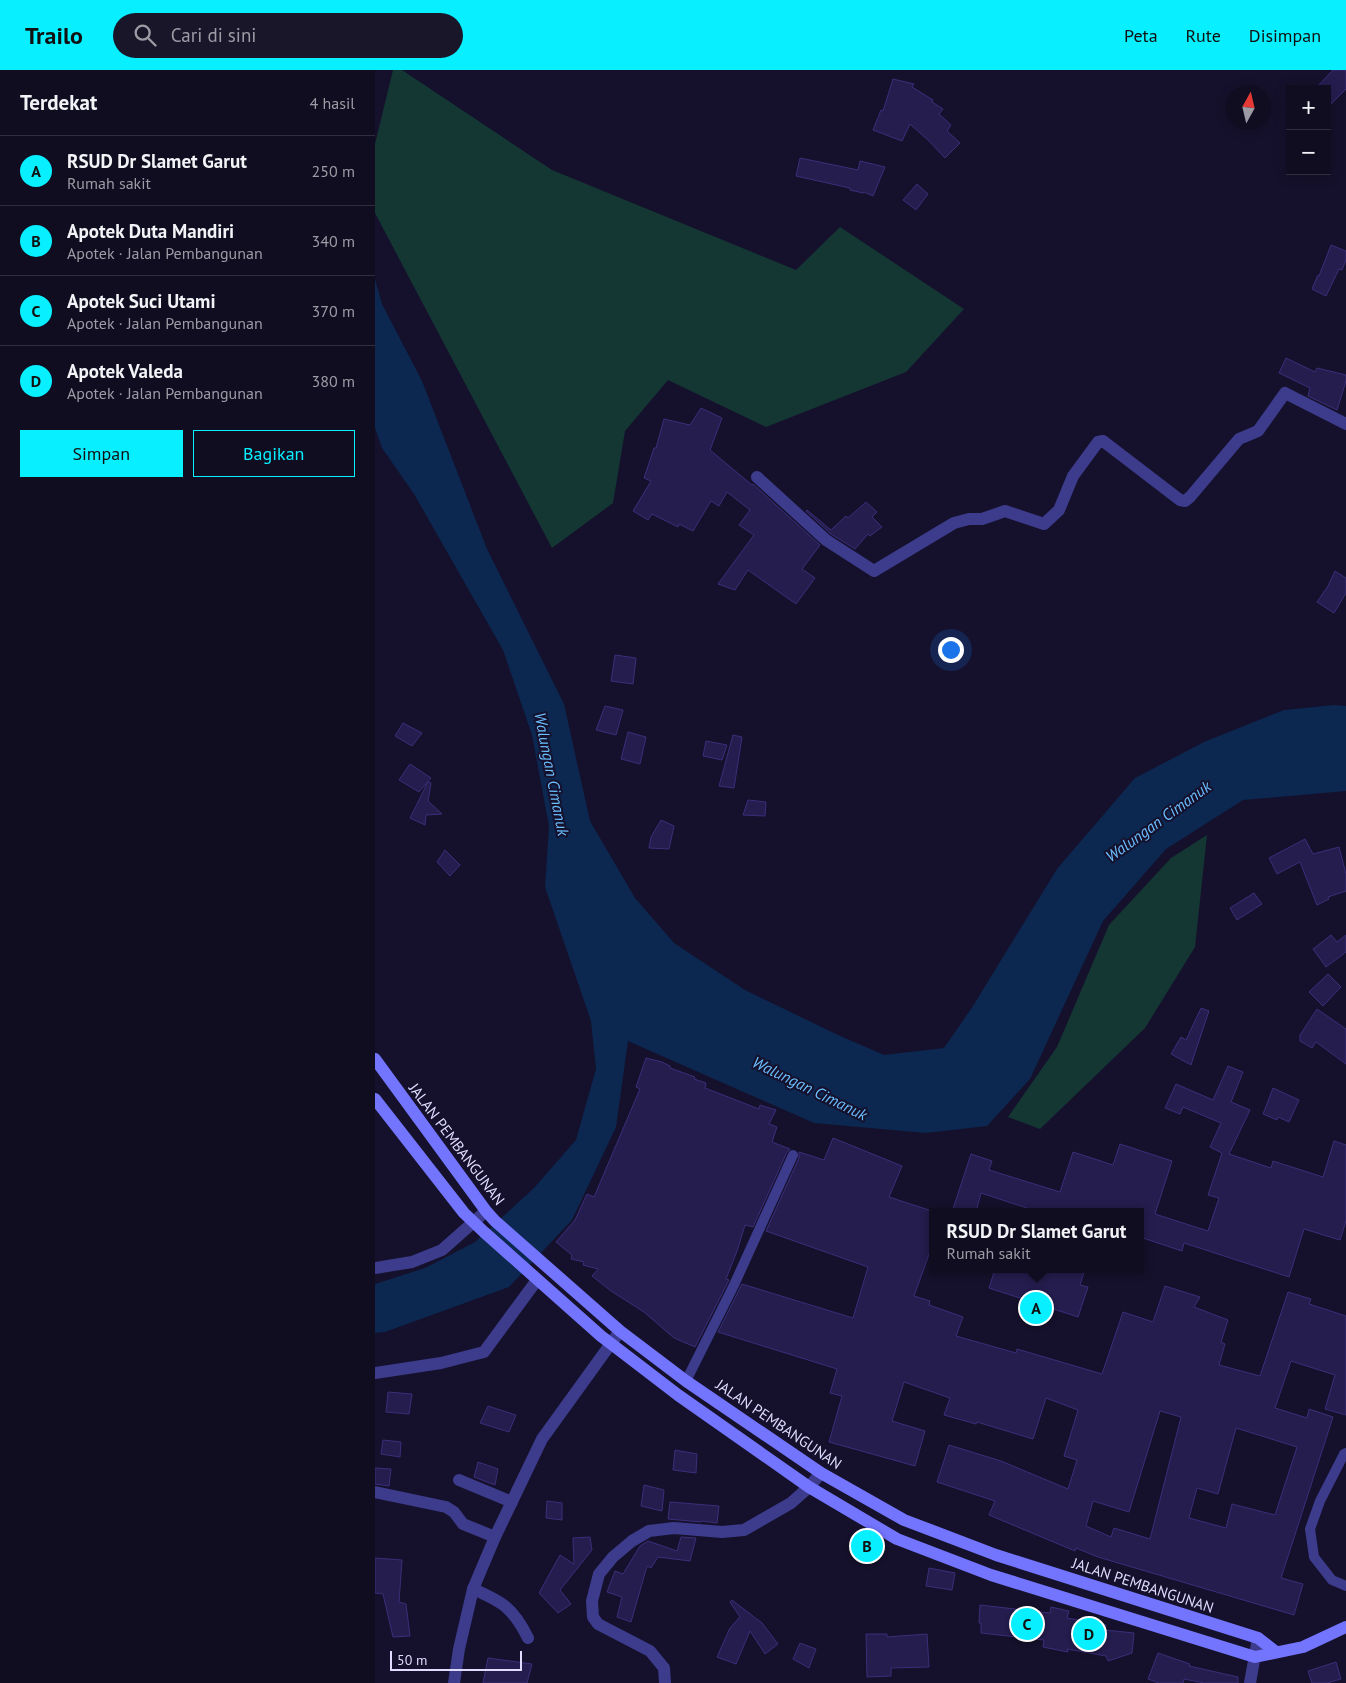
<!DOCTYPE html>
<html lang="id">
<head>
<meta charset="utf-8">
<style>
	:root { --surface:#100d21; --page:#19162a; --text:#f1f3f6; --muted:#9c9ca5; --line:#302d3f; --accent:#08efff }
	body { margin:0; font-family:"PT Sans",sans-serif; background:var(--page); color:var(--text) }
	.controls { position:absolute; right:15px; top:15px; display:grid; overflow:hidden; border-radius:0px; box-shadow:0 2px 12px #0003 }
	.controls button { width:45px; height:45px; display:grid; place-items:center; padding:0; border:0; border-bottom:1px solid var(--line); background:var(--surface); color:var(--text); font:25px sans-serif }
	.compass { position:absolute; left:851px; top:15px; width:45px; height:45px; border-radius:50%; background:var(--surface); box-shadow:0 2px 12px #0003; rotate:8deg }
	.scale { position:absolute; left:15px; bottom:12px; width:132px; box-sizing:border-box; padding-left:5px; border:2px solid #dfdcff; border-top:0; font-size:14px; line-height:18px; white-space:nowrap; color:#dfdcff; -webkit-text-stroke:4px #15112c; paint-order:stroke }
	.you { position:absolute; left:575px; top:579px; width:18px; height:18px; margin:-12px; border:4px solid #fff; border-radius:50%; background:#1a73e8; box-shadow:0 0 0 8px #1a73e833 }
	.badge { display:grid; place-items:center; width:32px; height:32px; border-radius:50%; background:var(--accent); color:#111; font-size:16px; font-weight:700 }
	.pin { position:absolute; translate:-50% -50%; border:2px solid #fff; box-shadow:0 1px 5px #0006 }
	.popup { position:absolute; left:554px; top:1138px; width:215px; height:65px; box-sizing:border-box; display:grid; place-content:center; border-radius:0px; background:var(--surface); filter:drop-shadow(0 1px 4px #0005); font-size:16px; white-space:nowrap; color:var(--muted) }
	.popup b { font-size:19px; color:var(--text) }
	.popup::after { content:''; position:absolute; left:50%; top:100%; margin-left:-10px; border:10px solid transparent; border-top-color:var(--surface) }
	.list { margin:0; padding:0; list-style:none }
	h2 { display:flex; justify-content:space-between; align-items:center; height:65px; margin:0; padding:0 20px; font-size:21px }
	h2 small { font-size:16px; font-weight:400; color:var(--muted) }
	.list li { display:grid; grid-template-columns:32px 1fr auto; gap:15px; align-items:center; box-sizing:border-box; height:70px; padding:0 20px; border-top:1px solid var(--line) }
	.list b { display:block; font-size:19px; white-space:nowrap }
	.list p { margin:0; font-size:16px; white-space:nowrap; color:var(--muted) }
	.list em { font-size:16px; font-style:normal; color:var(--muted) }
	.actions { display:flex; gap:10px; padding:15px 20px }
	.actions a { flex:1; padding:11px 0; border:1px solid var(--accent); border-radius:0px; text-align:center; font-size:18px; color:var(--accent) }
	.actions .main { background:var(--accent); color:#111 }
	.icon { flex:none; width:28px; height:28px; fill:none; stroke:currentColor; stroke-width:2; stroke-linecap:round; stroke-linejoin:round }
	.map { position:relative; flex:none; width:971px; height:1613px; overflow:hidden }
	header { display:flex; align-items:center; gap:30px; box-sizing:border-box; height:70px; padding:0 25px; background:var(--accent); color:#111 }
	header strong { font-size:24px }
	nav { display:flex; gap:28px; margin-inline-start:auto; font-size:18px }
	.search { width:350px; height:45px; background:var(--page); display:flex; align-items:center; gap:12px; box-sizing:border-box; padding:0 18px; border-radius:28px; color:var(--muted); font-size:19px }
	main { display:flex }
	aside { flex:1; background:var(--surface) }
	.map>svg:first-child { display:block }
	.green { fill:#143734 }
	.water { fill:#0c2750 }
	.building { fill:#251d4e; stroke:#3b2e7a; fill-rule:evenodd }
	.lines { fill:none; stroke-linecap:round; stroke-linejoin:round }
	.lane { stroke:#3c3b8c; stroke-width:10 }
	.street { stroke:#3c3b8c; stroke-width:12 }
	.secondary { stroke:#7375ff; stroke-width:12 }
	.labels { text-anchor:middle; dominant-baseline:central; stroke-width:4; stroke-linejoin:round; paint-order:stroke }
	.street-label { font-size:15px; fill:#dfdcff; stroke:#15112c }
	.water-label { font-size:16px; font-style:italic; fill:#6abfff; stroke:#15112c }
</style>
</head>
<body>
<header>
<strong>Trailo</strong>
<div class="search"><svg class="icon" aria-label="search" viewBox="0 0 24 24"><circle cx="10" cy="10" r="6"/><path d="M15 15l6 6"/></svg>Cari di sini</div>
<nav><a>Peta</a><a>Rute</a><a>Disimpan</a></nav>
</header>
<main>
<aside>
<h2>Terdekat<small>4 hasil</small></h2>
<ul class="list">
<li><span class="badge">A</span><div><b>RSUD Dr Slamet Garut</b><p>Rumah sakit</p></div><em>250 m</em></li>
<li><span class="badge">B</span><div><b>Apotek Duta Mandiri</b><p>Apotek · Jalan Pembangunan</p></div><em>340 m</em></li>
<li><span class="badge">C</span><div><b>Apotek Suci Utami</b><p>Apotek · Jalan Pembangunan</p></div><em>370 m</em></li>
<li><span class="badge">D</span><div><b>Apotek Valeda</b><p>Apotek · Jalan Pembangunan</p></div><em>380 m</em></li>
</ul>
<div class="actions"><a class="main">Simpan</a><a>Bagikan</a></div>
</aside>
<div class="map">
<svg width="971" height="1613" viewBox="0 0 971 1613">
	<rect width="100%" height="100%" fill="#15112c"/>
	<!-- green -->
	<g class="green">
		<polygon points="18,0 27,0 177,100 421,200 465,157 589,239 531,302 391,357 293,310 250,361 238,433 177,478 0,143 0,74"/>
		<polygon points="832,765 820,877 770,958 665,1059 633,1047 682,977 734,855 796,788"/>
	</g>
	<!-- water -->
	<polygon class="water" points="0,209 7,234 47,311 112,479 189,634 215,751 260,828 299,873 370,920 463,965 509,985 569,978 598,936 682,799 760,708 829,672 909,640 959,635 971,636 971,721 868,730 791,779 728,851 655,1009 612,1056 551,1063 439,1053 253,971 241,1057 197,1150 134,1217 10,1262 0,1263 0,1214 50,1198 100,1172 158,1119 201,1070 221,999 216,951 170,817 174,756 157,665 128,580 39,424 7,378 0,358"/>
	<!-- building -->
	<g class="building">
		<polygon points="958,0 971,0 971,19 952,38 952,19 940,19"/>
		<polygon points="518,9 539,14 537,17 558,30 557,32 568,39 564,44 576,55 572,61 585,73 570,88 554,71 535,54 527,71 498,60 506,40 508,41"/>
		<polygon points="425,88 483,100 485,91 510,97 498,126 489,122 488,123 475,120 475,118 421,106"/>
		<polygon points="542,114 553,124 541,140 528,130"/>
		<polygon points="956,175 971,181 971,190 967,200 964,199 951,226 937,219 943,205 944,206"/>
		<polygon points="911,288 940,302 942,298 971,305 971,311 962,340 933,326 935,318 904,303"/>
		<polygon points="326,338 347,348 335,380 377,415 378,414 445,475 427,499 440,508 421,534 373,500 360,520 343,514 379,465 364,455 375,440 352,422 344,436 336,431 318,461 304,454 303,457 277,444 273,450 258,441 276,411 269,408 279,378 281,378 289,349 315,355"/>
		<polygon points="491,432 502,442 497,447 507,457 495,466 493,464 480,479 456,464 431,441 432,440 456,460 471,446 473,448"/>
		<polygon points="960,501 971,508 971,523 959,543 942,532 953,516"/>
		<polygon points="240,585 261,588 258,614 236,611"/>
		<polygon points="230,636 248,640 241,665 221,660"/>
		<polygon points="28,653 47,663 37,676 20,666"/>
		<polygon points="253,662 271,667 265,694 246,689"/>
		<polygon points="358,665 367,667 359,718 344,716"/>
		<polygon points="331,671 352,675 347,690 328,686"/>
		<polygon points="35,694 56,708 44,722 24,710"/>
		<polygon points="53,712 56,713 53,731 67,744 51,745 50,755 35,748"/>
		<polygon points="373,730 391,732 390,746 368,745"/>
		<polygon points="286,750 299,756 294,779 274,778 276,767"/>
		<polygon points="930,769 938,784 964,777 971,804 971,821 953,827 954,829 942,835 925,792 902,804 894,788"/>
		<polygon points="70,780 85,795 75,806 62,792"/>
		<polygon points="879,823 887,834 862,850 855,838"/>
		<polygon points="956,865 962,872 971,865 971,882 951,897 938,879"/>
		<polygon points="953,904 966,917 948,936 934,922"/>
		<polygon points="826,938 834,941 816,995 796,984 806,967 811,970"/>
		<polygon points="942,939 971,959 971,994 941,972 937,978 925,971 925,965"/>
		<polygon points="271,988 287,992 295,996 295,998 320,1007 319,1009 331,1013 330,1018 384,1039 385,1035 401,1040 394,1054 402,1057 397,1072 415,1079 412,1082 378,1157 370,1155 362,1181 351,1209 354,1210 320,1277 299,1268 269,1242 236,1221 217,1206 223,1199 208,1195 209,1192 196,1189 197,1185 181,1172 200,1150 212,1124 219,1127 265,1019 261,1017"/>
		<polygon points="853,996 868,1002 856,1032 875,1040 854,1084 896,1098 898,1091 948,1107 959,1071 971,1075 971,1151 965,1170 929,1159 914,1207 809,1173 807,1181 765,1167 765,1142 664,1142 606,1123 601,1142 577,1142 596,1084 617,1091 614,1100 685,1122 698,1082 738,1095 745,1074 797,1091 780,1144 833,1161 844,1128 833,1125 847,1083 835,1077 846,1053 808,1037 805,1044 790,1038 801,1014 838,1030"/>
		<polygon points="898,1018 924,1030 914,1052 903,1047 902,1050 888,1044"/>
		<path d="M458,1068L527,1096L514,1127L557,1141V1176L539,1226L555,1231L554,1235L588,1247L581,1266L641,1283L642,1279L727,1304L748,1242L778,1252L790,1216L825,1227L819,1237L853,1250L846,1272L850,1274L844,1295L885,1306L913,1222L936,1229L934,1234L971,1246V1345L950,1339L960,1305L916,1291L900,1338L932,1348L934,1339L958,1347L906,1508L928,1514L919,1545L723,1487L701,1478L700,1481L614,1445L620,1431L562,1412L574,1375L626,1391L693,1419L702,1390L689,1386L703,1340L671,1328L658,1369L602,1352L601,1354L569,1345L575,1328L529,1312L517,1351L550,1361L540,1396L454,1372L467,1326L455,1323L462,1299L343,1262L367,1214L478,1248L493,1197L391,1161L424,1088V1082L449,1090ZM785,1341L806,1347L775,1469L739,1458L736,1467L711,1456L718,1431L754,1442ZM861,1358L922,1377L900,1445L857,1434L851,1458L814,1448L822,1418L843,1424Z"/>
		<polygon points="620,1199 710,1199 705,1215 713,1217 703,1247 614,1218"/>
		<polygon points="13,1322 37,1324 34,1344 11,1342"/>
		<polygon points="113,1336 141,1345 134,1362 105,1353"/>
		<polygon points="8,1370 26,1372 25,1387 6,1384"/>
		<polygon points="300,1380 322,1384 321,1403 298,1400"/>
		<polygon points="103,1392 123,1399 120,1415 99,1407"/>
		<polygon points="0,1398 16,1399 14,1416 0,1414"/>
		<polygon points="269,1415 289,1420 287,1441 266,1436"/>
		<polygon points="172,1431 187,1433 187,1450 171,1448"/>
		<polygon points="295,1432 344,1436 342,1453 326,1451 326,1452 293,1449"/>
		<polygon points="215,1467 217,1480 185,1520 196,1534 183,1543 164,1523 185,1485 199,1494 198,1468"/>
		<polygon points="306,1467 321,1468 315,1491 283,1487 276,1498 272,1496 256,1552 242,1547 247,1527 232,1522 240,1501 248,1504 265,1476 273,1471 302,1481"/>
		<polygon points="0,1488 27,1490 24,1532 31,1534 35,1566 18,1567 8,1524 0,1523"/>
		<polygon points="554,1498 580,1503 577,1520 551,1516"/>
		<polygon points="357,1530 387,1553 403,1574 390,1584 375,1561 361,1594 342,1587 355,1558 365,1547 355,1532"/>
		<polygon points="605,1535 675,1543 676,1537 694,1541 692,1548 731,1555 730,1560 759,1563 757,1583 733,1591 731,1586 692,1579 693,1582 668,1577 669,1570 606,1563 606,1553 604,1553"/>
		<polygon points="491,1564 512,1564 512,1567 552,1564 554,1597 516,1598 516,1606 492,1607"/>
		<polygon points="425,1573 441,1579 434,1598 418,1589"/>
		<polygon points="783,1583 815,1594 814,1596 863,1607 863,1613 829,1613 809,1609 808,1613 784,1613 773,1609"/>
		<polygon points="113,1588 157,1594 152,1613 108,1613"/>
		<polygon points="961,1592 966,1609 952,1613 937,1613 933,1601"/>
	</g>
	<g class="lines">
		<!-- lane -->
		<g class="lane">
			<polyline points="311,1311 359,1215 418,1085"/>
			<polyline points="971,1383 969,1384 945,1431 935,1459 939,1487 957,1510 971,1516"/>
		</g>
		<!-- street -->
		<g class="street">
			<polyline points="382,407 451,470 499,501 579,453 594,449 607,449 630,441 669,454 684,440 698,406 723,372 728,371 805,430 810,431 815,427 864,369 883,361 910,323 971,354"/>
			<polyline points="0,1198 37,1192 67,1180 111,1141"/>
			<polyline points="0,1303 66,1293 109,1282 162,1210"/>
			<polyline points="84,1410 137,1432"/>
			<polyline points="0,1422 71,1437 79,1442 88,1454 120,1467"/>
			<path d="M98,1519C128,1532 138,1538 153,1568"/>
			<polyline points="79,1613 84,1579 98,1519 120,1467 167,1369 245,1261"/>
			<polyline points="290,1613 289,1598 275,1581 223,1554 218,1547 217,1531 224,1504 238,1487 257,1471 274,1461 299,1458 347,1462 369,1460 416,1433 434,1417 446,1403"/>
			<polyline points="875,1613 883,1568"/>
		</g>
		<!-- secondary -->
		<g class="secondary">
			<polyline points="0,989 111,1141 120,1151 245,1261 311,1311 446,1403 529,1450 621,1485 883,1568 901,1582"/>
			<polyline points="0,1029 89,1143 109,1162 226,1266 303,1325 434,1417 522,1469 616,1505 880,1587 928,1577 971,1557"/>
		</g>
	</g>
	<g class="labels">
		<!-- street labels -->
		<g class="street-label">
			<text transform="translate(82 1074) rotate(53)">JALAN PEMBANGUNAN</text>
			<text transform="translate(404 1354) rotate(34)">JALAN PEMBANGUNAN</text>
			<text transform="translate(768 1515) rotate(18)">JALAN PEMBANGUNAN</text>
		</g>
		<!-- water labels -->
		<g class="water-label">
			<text transform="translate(177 704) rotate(79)">Walungan Cimanuk</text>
			<text transform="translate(783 751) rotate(-36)">Walungan Cimanuk</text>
			<text transform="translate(435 1018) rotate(26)">Walungan Cimanuk</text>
		</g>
	</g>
</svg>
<div class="controls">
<button>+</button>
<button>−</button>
</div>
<svg class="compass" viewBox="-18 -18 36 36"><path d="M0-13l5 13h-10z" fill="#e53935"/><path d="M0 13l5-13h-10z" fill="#9c9ca5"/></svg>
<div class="scale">50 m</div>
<div class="you"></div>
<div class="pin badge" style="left:661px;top:1238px">A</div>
<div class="popup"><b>RSUD Dr Slamet Garut</b>Rumah sakit</div>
<div class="pin badge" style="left:492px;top:1476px">B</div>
<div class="pin badge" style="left:652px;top:1554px">C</div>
<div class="pin badge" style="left:714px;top:1564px">D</div>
</div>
</main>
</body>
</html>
